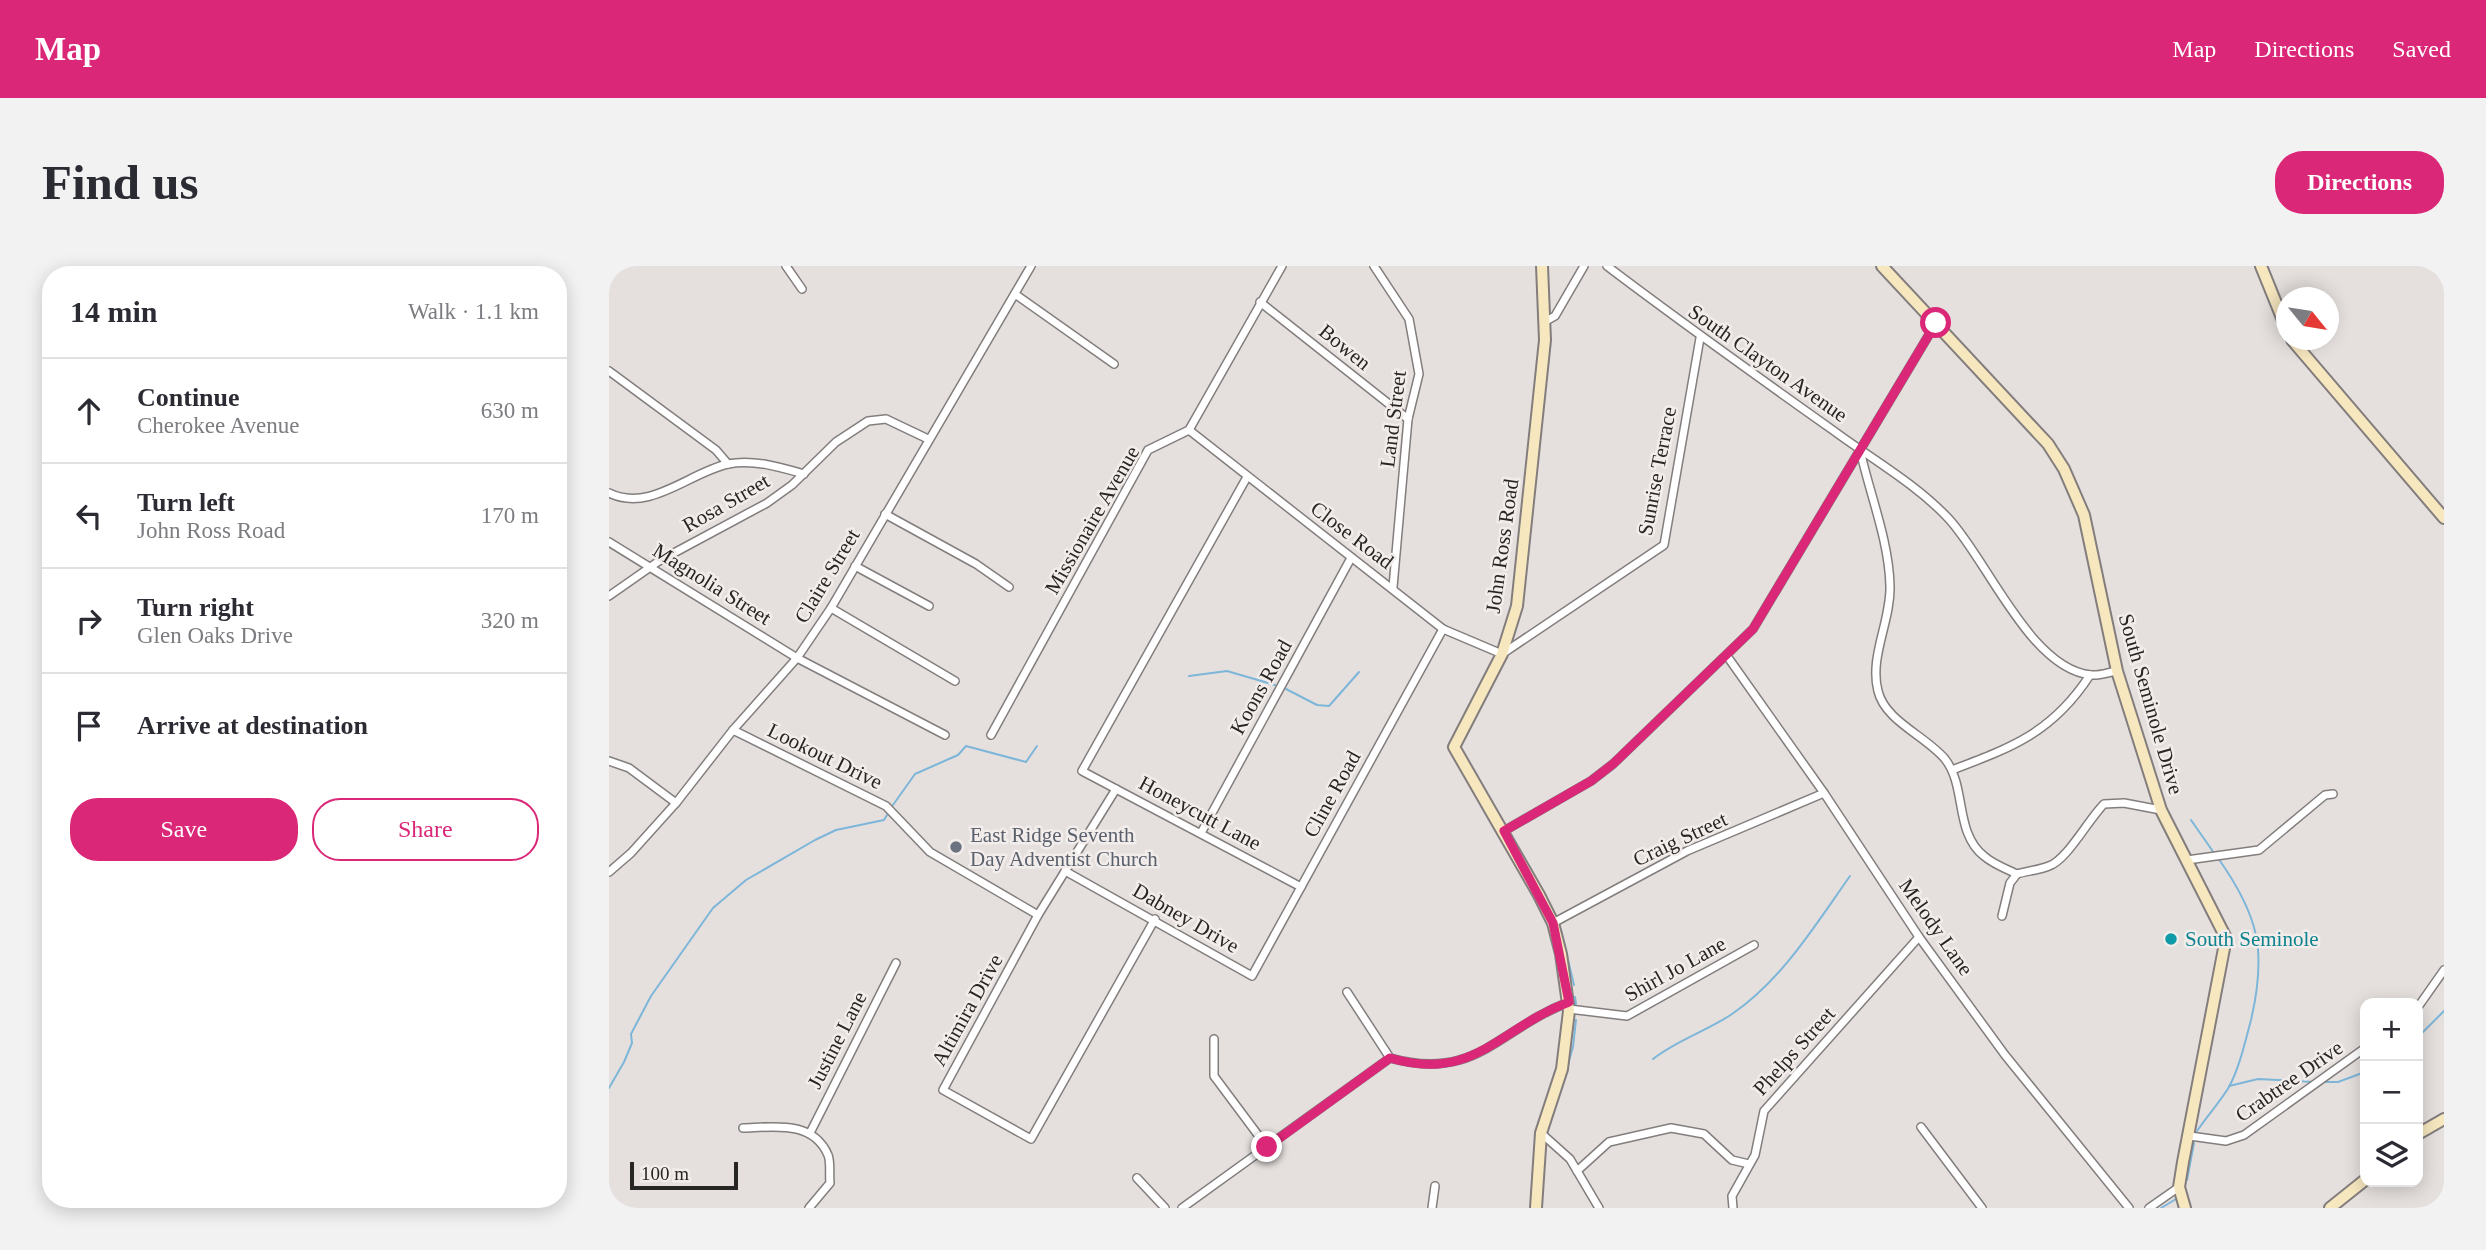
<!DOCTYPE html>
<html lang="en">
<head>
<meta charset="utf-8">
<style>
	:root { --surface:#fff; --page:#f2f2f3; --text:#2b2b33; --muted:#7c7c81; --line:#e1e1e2; --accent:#db2777 }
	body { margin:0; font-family:Georgia,serif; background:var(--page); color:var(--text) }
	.controls { position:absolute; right:21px; bottom:21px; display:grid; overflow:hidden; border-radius:14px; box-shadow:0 4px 18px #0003 }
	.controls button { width:63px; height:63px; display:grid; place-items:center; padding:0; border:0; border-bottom:2px solid var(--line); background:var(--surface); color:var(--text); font:35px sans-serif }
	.compass { position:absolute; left:1667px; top:21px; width:63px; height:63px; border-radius:50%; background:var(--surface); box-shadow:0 4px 18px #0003; rotate:120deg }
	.scale { position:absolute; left:21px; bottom:18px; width:108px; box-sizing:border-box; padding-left:7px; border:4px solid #282625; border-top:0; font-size:19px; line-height:24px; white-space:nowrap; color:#282625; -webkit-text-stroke:5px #f2edeb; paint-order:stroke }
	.stop { position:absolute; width:21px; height:21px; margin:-16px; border:5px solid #db2777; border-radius:50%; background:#fff }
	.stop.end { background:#db2777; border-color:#fff; box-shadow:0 2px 7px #0008 }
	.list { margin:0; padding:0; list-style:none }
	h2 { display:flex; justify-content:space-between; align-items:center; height:91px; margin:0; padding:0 28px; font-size:30px }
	h2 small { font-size:23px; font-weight:400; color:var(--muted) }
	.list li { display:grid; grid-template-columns:46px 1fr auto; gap:21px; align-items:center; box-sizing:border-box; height:105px; padding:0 28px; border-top:2px solid var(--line) }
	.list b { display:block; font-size:26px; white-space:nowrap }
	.list p { margin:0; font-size:23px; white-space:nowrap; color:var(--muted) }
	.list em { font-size:23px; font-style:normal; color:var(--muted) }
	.actions { display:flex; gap:14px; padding:21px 28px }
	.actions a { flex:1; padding:16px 0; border:2px solid var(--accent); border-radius:28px; text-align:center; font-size:24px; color:var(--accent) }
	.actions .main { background:var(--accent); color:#fff }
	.icon { flex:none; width:38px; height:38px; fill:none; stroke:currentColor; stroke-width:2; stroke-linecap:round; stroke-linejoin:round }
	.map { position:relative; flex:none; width:1835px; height:942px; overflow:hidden; border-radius:28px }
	header { display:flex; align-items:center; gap:42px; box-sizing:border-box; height:98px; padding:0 35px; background:var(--accent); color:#fff }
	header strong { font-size:33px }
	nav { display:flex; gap:38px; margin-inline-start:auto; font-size:24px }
	.intro { display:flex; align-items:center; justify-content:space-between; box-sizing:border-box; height:168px; padding:0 42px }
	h1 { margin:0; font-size:49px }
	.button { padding:18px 32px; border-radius:28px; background:var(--accent); color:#fff; font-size:24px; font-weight:700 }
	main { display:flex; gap:42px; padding:0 42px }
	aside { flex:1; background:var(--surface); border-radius:28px; box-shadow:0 4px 18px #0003 }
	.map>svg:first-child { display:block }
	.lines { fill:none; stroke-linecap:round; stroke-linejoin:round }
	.stream { stroke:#7db6d9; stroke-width:2 }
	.street-casing { stroke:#837e7d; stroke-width:10 }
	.secondary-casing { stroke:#837e7d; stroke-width:14 }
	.street { stroke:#fff; stroke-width:7 }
	.secondary { stroke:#f6e7bf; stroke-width:10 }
	.route { stroke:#db2777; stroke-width:9 }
	.worship-dot { fill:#6b7280; stroke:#f2edeb; stroke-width:2.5 }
	.culture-dot { fill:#0f9aa8; stroke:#f2edeb; stroke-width:2.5 }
	.labels { text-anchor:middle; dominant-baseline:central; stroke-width:5; stroke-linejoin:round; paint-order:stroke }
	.street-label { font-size:21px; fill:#282625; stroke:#f2edeb }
	.worship-label { font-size:21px; fill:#5b616d; stroke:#f2edeb; text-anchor:start }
	.culture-label { font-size:21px; fill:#0d838f; stroke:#f2edeb; text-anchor:start }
</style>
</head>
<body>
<header>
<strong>Map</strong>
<nav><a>Map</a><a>Directions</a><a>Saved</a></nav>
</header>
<div class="intro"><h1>Find us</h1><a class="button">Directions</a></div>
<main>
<aside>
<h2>14 min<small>Walk · 1.1 km</small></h2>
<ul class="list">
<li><svg class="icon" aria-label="ahead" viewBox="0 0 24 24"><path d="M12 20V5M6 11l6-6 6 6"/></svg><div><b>Continue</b><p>Cherokee Avenue</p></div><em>630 m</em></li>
<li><svg class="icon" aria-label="left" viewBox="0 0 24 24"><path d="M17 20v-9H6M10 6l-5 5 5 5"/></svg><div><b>Turn left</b><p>John Ross Road</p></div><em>170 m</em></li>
<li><svg class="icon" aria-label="right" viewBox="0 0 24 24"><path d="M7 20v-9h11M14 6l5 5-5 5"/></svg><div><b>Turn right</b><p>Glen Oaks Drive</p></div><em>320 m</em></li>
<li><svg class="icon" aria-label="arrive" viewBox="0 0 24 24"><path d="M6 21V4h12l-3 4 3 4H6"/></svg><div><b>Arrive at destination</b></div></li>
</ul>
<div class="actions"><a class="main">Save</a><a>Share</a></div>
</aside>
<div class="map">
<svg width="1835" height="942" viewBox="0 0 1835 942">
	<rect width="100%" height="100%" fill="#e5e0de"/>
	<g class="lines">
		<!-- stream -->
		<g class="stream">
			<polyline points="580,410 618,405 666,419"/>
			<polyline points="677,423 708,439 720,440 750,406"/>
			<polyline points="284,539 306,508 349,489 357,480 417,496 428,480"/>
			<polyline points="1582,554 1605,587"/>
			<polyline points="952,664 965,719"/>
			<polyline points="966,731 967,738"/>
			<polyline points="1809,771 1835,745"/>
			<path d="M1044,793C1068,774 1098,765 1123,748C1173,714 1207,658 1241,610"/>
			<polyline points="1714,816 1729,816 1756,806"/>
			<polyline points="1620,820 1649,813 1705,816"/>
			<polyline points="0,822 15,796 23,777 22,768 42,730 104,642 137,614 206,574 227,564 275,554 278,549"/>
			<polyline points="945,845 964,781 967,754"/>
			<path d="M1588,865C1598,850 1611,836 1620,821C1631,800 1636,776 1642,754C1658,685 1650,650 1609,592"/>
			<polyline points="1578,914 1585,877"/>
			<polyline points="933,942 933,935"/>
			<polyline points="1552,942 1567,933"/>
		</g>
		<defs>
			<g id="street">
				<polyline points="177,0 193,23"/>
				<polyline points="765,0 800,53 810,108 799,153 784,321"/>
				<path d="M998,0C1073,57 1149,111 1225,165C1263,193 1307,218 1339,252C1378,293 1421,403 1482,409C1491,410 1500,406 1508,405"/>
				<polyline points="406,28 505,98"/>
				<polyline points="651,36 799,153"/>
				<polyline points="937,55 946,50 975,0"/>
				<polyline points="0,105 107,184 119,198"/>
				<polyline points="580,164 834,363 893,388 1055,279 1091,72"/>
				<path d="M1251,184C1261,229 1280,275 1281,320C1282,355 1260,391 1269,425C1276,455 1317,470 1336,493C1358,521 1345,566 1375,590C1384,598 1397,603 1408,608C1418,605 1430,604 1440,600C1458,594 1479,554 1495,538L1515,537L1552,544"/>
				<polyline points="638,211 473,505 692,621"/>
				<path d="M0,227C41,247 81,206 119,198C144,193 171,201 195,208"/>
				<polyline points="276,248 367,298 400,321"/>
				<polyline points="0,276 188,392 336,469"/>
				<polyline points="246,300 320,340"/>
				<polyline points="0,330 50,295 158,237 183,219 227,176 259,155 277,153 319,173"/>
				<polyline points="222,342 346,415"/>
				<polyline points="1118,390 1215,527 1310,671 1396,789 1520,942"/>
				<polyline points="124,464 277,540 321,586 429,649"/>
				<polyline points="382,469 539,184 580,164 673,0"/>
				<polyline points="0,495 20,502 67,537"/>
				<path d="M1343,504C1404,481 1444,466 1481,409"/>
				<polyline points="507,523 429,649 334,824 422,873 546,653"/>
				<polyline points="895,565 982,515 1004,498 1144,363 1327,57"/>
				<polyline points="592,567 742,292"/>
				<polyline points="1578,594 1650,584 1716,529 1724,528"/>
				<polyline points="456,605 643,710 834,363"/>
				<polyline points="0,606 22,587 67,537 124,464 188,392 222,342 422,0"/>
				<polyline points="1393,650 1401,617 1408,608"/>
				<polyline points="944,657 1078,585 1215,527"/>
				<polyline points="738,726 781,792"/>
				<polyline points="1809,741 1835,704"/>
				<polyline points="960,743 1018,750 1145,679"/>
				<polyline points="605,773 605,810 658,881"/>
				<polyline points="1312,861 1373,942"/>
				<path d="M134,862C165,861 204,854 219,889C222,896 220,909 221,917L200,942"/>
				<polyline points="201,867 287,697"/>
				<polyline points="932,867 961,893 990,942"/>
				<polyline points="1581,870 1617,875 1635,869 1756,782"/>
				<polyline points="968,905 1000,876 1062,862 1095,868 1123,894 1140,898"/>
				<polyline points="528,912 556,942"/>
				<path d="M573,942L781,792C867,816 889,763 960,736"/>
				<polyline points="823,942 826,920"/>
				<polyline points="1124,942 1123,930 1146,889 1155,845 1310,671"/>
				<polyline points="1540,942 1570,921"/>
			</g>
			<g id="secondary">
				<polyline points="1273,0 1439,178 1455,203 1475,249 1508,405 1552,544 1617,672 1574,896 1570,921 1576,942"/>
				<polyline points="1652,0 1678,64"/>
				<polyline points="1683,74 1835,252"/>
				<polyline points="1809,868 1835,853"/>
				<polyline points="927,942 932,867 953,803 960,745 952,688 944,657 930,629 845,481 893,388 908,340 936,74 933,0"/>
				<polyline points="1721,942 1756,914"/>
			</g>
		</defs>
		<!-- street casing -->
		<use href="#street" class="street-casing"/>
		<!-- secondary casing -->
		<use href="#secondary" class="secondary-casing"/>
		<!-- street -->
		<use href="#street" class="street"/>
		<!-- secondary -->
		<use href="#secondary" class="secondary"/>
	</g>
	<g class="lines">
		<!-- route -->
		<path class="route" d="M658,881L781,792C865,817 890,762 960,736L944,657L895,565L982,515L1004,498L1144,363L1327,57"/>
	</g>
	<!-- markers -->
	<circle class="worship-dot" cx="347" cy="581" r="7"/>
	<circle class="culture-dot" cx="1562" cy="673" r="7"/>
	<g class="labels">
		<!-- street labels -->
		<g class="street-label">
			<text transform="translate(736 81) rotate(39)">Bowen</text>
			<text transform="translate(1159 97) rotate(35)">South Clayton Avenue</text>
			<text transform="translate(784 153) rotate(-83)">Land Street</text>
			<text transform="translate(1048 205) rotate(-79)">Sunrise Terrace</text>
			<text transform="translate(117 237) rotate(-30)">Rosa Street</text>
			<text transform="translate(483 254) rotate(-60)">Missionaire Avenue</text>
			<text transform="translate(743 269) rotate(37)">Close Road</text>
			<text transform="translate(893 280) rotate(-82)">John Ross Road</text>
			<text transform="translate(218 310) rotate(-59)">Claire Street</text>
			<text transform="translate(103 318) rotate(32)">Magnolia Street</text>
			<text transform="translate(652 421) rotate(-61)">Koons Road</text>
			<text transform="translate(1542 438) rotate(74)">South Seminole Drive</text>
			<text transform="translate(216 490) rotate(26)">Lookout Drive</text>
			<text transform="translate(723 528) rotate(-61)">Cline Road</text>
			<text transform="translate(591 547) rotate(28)">Honeycutt Lane</text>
			<text transform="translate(1071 573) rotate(-25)">Craig Street</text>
			<text transform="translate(577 652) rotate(30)">Dabney Drive</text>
			<text transform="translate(1327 661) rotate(55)">Melody Lane</text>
			<text transform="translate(1066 703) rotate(-29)">Shirl Jo Lane</text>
			<text transform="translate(358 744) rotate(-61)">Altimira Drive</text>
			<text transform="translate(228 774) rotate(-63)">Justine Lane</text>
			<text transform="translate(1185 785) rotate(-48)">Phelps Street</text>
			<text transform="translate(1680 815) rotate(-35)">Crabtree Drive</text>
		</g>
		<!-- worship labels -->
		<g class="worship-label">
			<text x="361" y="569">East Ridge Seventh<tspan x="361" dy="24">Day Adventist Church</tspan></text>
		</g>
		<!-- culture labels -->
		<g class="culture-label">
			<text x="1576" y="673">South Seminole</text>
		</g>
	</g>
</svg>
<div class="controls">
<button>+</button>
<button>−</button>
<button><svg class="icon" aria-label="layers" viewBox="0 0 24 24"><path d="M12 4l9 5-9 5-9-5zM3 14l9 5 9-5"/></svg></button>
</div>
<svg class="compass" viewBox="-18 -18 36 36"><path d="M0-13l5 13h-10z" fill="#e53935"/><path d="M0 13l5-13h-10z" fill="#7c7c81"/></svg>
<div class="scale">100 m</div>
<div class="stop" style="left:1327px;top:57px"></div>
<div class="stop end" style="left:658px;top:881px"></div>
</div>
</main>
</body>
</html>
